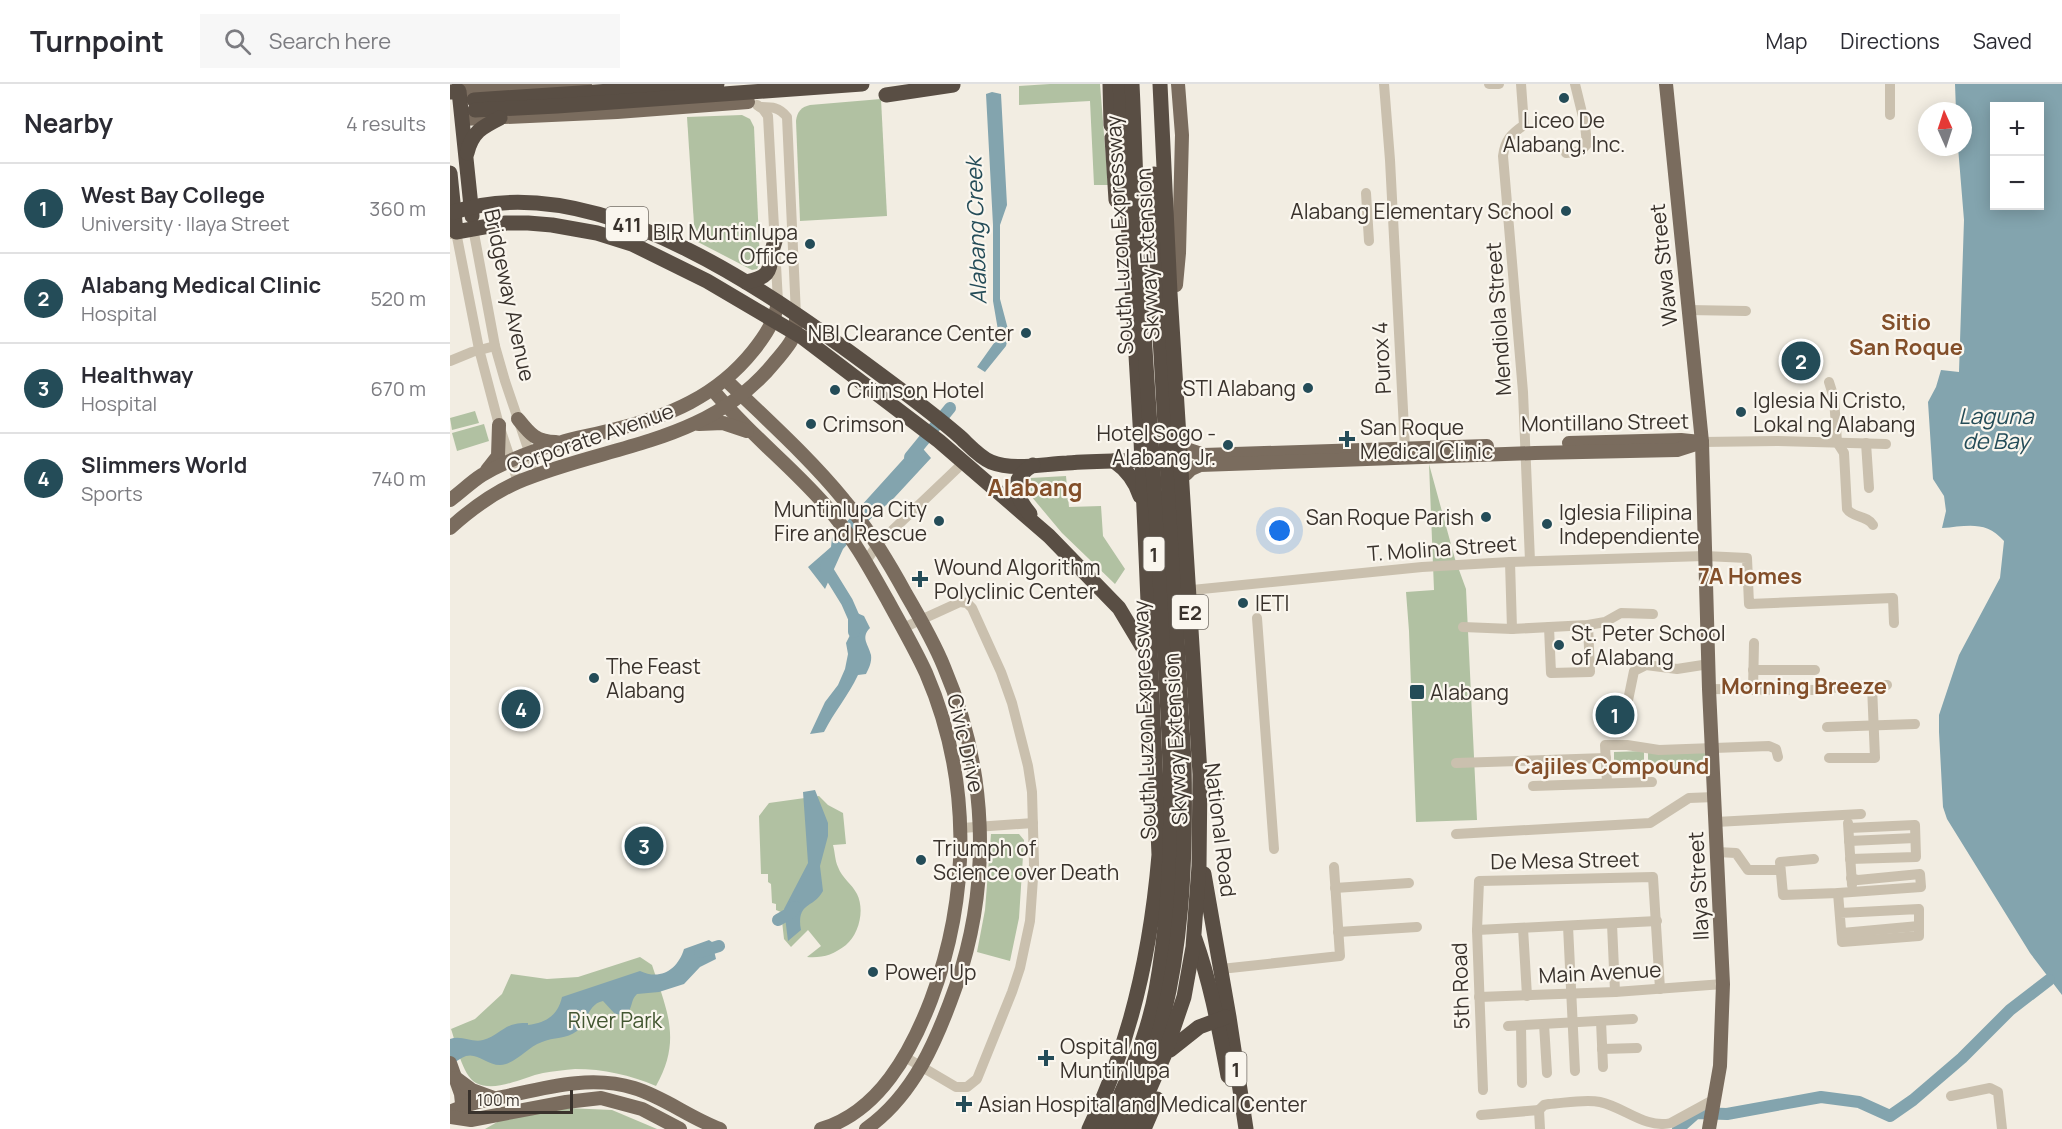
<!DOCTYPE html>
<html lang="en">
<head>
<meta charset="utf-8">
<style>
	:root { --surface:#fff; --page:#f7f7f7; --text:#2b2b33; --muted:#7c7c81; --line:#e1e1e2; --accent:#244c58 }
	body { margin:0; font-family:Manrope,sans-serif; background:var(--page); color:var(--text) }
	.controls { position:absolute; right:18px; top:18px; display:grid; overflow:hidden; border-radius:0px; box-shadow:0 3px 15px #0003 }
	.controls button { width:54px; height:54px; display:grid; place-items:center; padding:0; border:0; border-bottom:2px solid var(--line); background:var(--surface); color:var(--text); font:30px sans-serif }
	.compass { position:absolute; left:1468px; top:18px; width:54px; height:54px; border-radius:50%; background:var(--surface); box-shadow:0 3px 15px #0003; rotate:357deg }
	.scale { position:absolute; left:18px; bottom:15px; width:105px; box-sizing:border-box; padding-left:6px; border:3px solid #39322c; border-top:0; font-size:16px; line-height:21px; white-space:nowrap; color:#39322c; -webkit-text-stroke:4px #faf6ee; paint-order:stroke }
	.you { position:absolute; left:830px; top:447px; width:21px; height:21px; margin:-15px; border:4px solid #fff; border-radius:50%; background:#1a73e8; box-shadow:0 0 0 9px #1a73e833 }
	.badge { display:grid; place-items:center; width:39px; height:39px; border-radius:50%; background:var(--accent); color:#fff; font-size:20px; font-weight:700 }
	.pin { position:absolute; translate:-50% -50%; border:3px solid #fff; box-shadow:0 2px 6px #0006 }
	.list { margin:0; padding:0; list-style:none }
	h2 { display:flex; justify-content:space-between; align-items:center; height:78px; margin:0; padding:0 24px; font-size:26px }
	h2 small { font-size:20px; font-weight:400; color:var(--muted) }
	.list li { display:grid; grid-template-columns:39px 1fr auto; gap:18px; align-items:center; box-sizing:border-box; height:90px; padding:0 24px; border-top:2px solid var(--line) }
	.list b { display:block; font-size:22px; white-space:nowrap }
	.list p { margin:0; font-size:20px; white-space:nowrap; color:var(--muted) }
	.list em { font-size:20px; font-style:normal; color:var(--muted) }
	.icon { flex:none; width:33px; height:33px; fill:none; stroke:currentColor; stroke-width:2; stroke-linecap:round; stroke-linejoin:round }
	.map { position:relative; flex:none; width:1612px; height:1045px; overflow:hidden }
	header { display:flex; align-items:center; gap:36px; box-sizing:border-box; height:84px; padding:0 30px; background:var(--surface); border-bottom:2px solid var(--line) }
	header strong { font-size:28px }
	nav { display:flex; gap:33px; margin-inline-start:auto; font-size:21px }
	.search { width:420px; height:54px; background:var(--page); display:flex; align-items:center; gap:15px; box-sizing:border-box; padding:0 21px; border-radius:0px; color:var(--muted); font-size:22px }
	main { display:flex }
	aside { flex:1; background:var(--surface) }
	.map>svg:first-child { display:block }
	.green { fill:#b1c1a2 }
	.water { fill:#83a4ae; fill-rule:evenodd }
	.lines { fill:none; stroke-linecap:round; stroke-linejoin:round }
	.river { stroke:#83a4ae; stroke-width:12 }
	.minor { stroke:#cac0ae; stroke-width:10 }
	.major { stroke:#7a6c5e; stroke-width:14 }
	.highway { stroke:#594e44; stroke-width:15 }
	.poi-dot { fill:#244c58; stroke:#faf6ee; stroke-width:2 }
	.labels { text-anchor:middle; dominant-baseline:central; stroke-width:4.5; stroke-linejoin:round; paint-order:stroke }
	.shield { fill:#faf6ee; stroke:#736d66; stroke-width:1.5 }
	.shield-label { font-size:20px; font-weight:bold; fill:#39322c }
	.poi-label { font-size:21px; fill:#39322c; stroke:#faf6ee; text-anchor:start }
	.street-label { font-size:21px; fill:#39322c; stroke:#faf6ee }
	.park-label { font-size:21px; fill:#425631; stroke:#faf6ee }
	.water-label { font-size:22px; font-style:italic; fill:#244c58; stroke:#faf6ee }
	.neighbourhood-label { font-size:22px; font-weight:bold; fill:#834f2a; stroke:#faf6ee }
	.quarter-label { font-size:24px; font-weight:bold; fill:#834f2a; stroke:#faf6ee }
</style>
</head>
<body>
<header>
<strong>Turnpoint</strong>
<div class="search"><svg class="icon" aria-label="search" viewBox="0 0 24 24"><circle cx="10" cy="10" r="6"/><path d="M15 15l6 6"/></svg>Search here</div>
<nav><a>Map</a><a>Directions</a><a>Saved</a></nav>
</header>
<main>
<aside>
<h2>Nearby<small>4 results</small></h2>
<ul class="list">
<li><span class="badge">1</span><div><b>West Bay College</b><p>University · Ilaya Street</p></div><em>360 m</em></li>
<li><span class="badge">2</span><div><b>Alabang Medical Clinic</b><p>Hospital</p></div><em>520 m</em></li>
<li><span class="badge">3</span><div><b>Healthway</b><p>Hospital</p></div><em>670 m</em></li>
<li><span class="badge">4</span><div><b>Slimmers World</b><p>Sports</p></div><em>740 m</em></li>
</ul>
</aside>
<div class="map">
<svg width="1612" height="1045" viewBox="0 0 1612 1045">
	<rect width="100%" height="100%" fill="#f2ede2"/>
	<!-- green -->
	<g class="green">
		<polygon points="600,0 650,0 658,101 644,101 640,17 569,21 569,2"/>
		<path d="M431,15L437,132L350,137L346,37C347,28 351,23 360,21Z"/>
		<polygon points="292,31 300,35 304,43 310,179 307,185 302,186 246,157 244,140 237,33"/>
		<polygon points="25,327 29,339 2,346 0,334"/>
		<polygon points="34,340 39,357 7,367 2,349"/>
		<polygon points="979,380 1005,475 1016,505 1027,736 966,738 959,547 956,508 984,506"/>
		<polygon points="616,392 619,423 651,422 653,452 675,485 665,500 612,449 576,406 580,394"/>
		<polygon points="1194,667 1194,682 1164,682 1164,668"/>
		<polygon points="1198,669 1257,669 1258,683 1221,687 1218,683 1198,683"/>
		<path d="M369,712L378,721L393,729L396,760L383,761C385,768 385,777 388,783C392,794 402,800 407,810C415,826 409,850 396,861C383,871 373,874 357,873L371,862L358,846L341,863L334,855L331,828L326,826V820L322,819L321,800L318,798V790H311L309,732L319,719Z"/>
		<polygon points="541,750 569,750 574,756 569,834 560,877 527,868 535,826"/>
		<path d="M190,873L202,881C217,927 232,956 206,1002C180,991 154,985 125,985C115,986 103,987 93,989C73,993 46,1009 26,999C12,991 6,959 1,945L25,935L52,910L61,890L97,895L128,893Z"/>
		<polygon points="117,1024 162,1026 207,1045 35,1045 49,1037"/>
	</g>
	<!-- water -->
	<g class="water">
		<path d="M1505,0H1612V911L1580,869L1497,735L1493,723L1489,648V631L1509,571L1550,494L1554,457C1536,436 1517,442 1492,444L1496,427L1494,412L1483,395L1478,318L1486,303L1491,286L1509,288L1514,136L1508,63H1513V27H1506ZM1544,22H1590V122H1544Z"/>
		<polygon points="542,8 551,10 557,121 550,141 550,215 559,249 556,262 535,288 527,283 549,252 543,217 543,141 536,10"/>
		<polygon points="468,359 481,374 444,414 417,438 393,465 375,505 358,483 381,463 382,454"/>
		<path d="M407,529L414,532L420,544C410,554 419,561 421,571C422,578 419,584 416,590L408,591C398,612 384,628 374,648L360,650L375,618L388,601L395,585L398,570L396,559L401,549L400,538Z"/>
		<path d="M365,706L378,739V752L370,782L373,807C363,825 346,818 351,846L338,857L334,825L358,779L353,708Z"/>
		<path d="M259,856L262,858L266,875L250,883L234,900L209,908L187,910C180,916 183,926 175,931L165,930L153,917C138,920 138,937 127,947C117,955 103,953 92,958C78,963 70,975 56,980C40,985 29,968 16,972C11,974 5,978 0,981V955C12,951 22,959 33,956C52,951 53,938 78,939V941C96,939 108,931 112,913L190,887C211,897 228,885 234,865Z"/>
	</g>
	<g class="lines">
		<!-- river -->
		<g class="river">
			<polyline points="460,373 500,324"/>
			<polyline points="377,480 376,484 397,518 404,534 404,548"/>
			<polyline points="328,836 342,828 345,823"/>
			<polyline points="250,868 269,862"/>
			<polyline points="1228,1045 1246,1029 1277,1030 1371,1013 1409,1018 1440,1032 1463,1016 1512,974 1560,926 1599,896"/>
		</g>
		<!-- minor -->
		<g class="minor">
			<polyline points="934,0 940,76 955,364"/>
			<polyline points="1039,0 1049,0"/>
			<path d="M1071,0L1074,41C1061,50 1055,56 1053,72L1073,308L1080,477"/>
			<polyline points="307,21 313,25 318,32 328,218"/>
			<path d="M310,23C322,23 329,23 337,33L346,231"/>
			<polyline points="1440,31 1440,0"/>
			<polyline points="1116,69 1131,67 1137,60 1135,41 1125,0"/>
			<polyline points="916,109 919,157"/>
			<polyline points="23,144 45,262 55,297 87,391"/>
			<polyline points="1,150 6,148 29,265 49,341 68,398"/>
			<polyline points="1238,226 1296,227"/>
			<polyline points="0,277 22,268 45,262"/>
			<path d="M1379,298L1384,314L1387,358L1394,369L1397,425C1403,434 1417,431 1423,441"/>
			<polyline points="1252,358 1327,357 1436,360"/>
			<polyline points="1416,359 1419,404"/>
			<polyline points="416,477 428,460 514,378"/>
			<polyline points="1060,478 1062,545"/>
			<polyline points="732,507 972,483 1060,478 1255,472 1297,474 1299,520 1443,514 1444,539"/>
			<polyline points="807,534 824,765"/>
			<polyline points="1013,543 1062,545 1138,541 1155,538 1171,529 1203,530"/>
			<polyline points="1099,543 1101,589 1140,588 1138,541"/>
			<polyline points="453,544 510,518 517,519 522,524 551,588 562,619 578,682 582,708 584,780 580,837 570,884 562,908 527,995 517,1003 506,1003 455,973"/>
			<polyline points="1303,586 1365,586"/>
			<polyline points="1259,605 1366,606 1378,604 1437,601"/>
			<polyline points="1303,606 1304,559"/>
			<polyline points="1175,631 1184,587 1196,581 1227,585 1259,580"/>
			<polyline points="1377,643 1465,640"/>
			<polyline points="1379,674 1425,674 1422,602"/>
			<polyline points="1006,679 1156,674"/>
			<polyline points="1157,699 1155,661 1177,661 1209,666 1319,662 1326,665 1328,673"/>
			<polyline points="1083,702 1202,698"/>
			<polyline points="1266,738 1411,730"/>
			<polyline points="1398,739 1402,801"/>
			<polyline points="512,744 583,739"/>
			<polyline points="1399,744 1465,741 1466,773 1400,775"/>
			<polyline points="1006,750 1200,739 1239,714 1265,713"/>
			<polyline points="1399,757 1465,754"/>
			<polyline points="1267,768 1286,769 1298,786 1330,786"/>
			<polyline points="1364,775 1330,778 1333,811 1388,809 1471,803 1470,790 1408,796 1401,794"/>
			<polyline points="885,804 959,799"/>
			<polyline points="1388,809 1392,858 1469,852 1469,825 1390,829"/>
			<polyline points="1162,840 1165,908"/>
			<polyline points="1118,842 1125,987"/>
			<polyline points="1073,844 1077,912"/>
			<polyline points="1027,846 1207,837"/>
			<polyline points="888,848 967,843"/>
			<polyline points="1392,849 1469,842"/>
			<polyline points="771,885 890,872 884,783"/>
			<polyline points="1029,913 1165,908 1273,900"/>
			<polyline points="1151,937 1153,983"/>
			<polyline points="1094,940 1097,989"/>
			<polyline points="1058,942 1183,935"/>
			<polyline points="1071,942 1072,999"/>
			<polyline points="1152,965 1187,964"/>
			<polyline points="1033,1006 1027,846 1029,797 1203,793 1210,905"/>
			<polyline points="1501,1012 1540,1004 1548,1008 1552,1045"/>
			<path d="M1089,1026L1094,1021L1099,1020C1115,1019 1135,1015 1150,1018C1174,1023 1195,1045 1221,1039L1265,1015"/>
			<polyline points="1031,1031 1089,1026 1090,1045"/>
		</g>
		<!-- major -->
		<g class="major">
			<polyline points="9,0 9,7 46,7 135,0"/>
			<polyline points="1216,0 1252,358 1259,605 1273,900 1270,982 1259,1045"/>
			<polyline points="12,35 167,28 298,18"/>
			<polyline points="726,201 729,169 732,51 728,0"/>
			<path d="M276,296C316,335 359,373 394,416C419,445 438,477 456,510C470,534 484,558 494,583C537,684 542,798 506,902C487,956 464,1011 416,1045"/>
			<path d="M263,306C299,351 346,385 382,429C405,457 421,487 438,517C451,541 465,565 476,589C521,693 521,810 481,916C461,968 429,1028 371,1045"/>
			<path d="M68,335C80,350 86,358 106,358"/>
			<polyline points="249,340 273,339 297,347"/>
			<polyline points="1119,359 1231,356 1250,358"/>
			<polyline points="736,365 754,371 1037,362"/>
			<polyline points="37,386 48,372 49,341"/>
			<polyline points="736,390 741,385 750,381 1085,369 1227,366 1252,358"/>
			<path d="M0,416C11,408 21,398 32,391C55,377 83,367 109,359C126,353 145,351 162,346C218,333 267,312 303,267C315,252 325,237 328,218"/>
			<path d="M0,444C20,426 43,409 68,398C158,360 257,361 324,279C339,261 347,255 346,231"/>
			<polyline points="0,979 11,1010 13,1029"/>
			<polyline points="6,994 22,1006 44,1014"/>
			<path d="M0,1028C18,1019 37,1016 57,1012C98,1003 142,991 184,1004C214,1013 240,1034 270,1045"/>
			<polyline points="0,1033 21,1036 116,1018 151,1014 192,1025 230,1045"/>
		</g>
		<!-- highway -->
		<g class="highway">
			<polyline points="660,0 661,41"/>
			<polyline points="0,8 9,7 22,132"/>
			<polyline points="436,11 503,1"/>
			<polyline points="24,16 267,0"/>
			<polyline points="25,26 107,22 412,0"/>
			<polyline points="662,54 666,116"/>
			<path d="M17,69C22,48 32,43 50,34"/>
			<polyline points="0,89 6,148 56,139 78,139 102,141 147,149 182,160 257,197 352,253 489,357 599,452 669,524 699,574"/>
			<path d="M4,128C156,79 345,227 459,312C476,325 493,338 509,352C518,360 529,373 541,378C564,387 593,380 617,379C644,377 671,377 699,376"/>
			<path d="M296,198C328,192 316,181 325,157"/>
			<path d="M664,377C677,386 685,396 690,412"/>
			<path d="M580,430C564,410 559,396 583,381"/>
			<polyline points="754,790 779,933 796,1045"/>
			<path d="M745,855C761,900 769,945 778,992"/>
			<polyline points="714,965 720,966 749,943 776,933"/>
			<path d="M639,1045C681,959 701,866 709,771L691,356L670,0"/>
			<path d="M654,1045C676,1001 697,955 706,906C733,760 716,609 708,461C702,368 695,274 690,180C686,120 685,60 682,0"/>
			<path d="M669,1045C681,1020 694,995 703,969C733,875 736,776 734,677L710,253L704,90"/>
			<polyline points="682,1045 714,972 734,913 743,863 749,782 750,690 720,209 710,0"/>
			<polyline points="694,1045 707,1015"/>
		</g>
	</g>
	<!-- markers -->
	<g class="poi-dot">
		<circle cx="1114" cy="14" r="6"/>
		<circle cx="1116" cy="127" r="6"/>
		<circle cx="360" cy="160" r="6"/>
		<circle cx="576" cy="249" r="6"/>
		<circle cx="858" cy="304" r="6"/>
		<circle cx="385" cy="306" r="6"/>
		<circle cx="1291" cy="328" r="6"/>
		<circle cx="361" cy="340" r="6"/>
		<path d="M894 346h6v6h6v6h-6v6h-6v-6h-6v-6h6z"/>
		<circle cx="778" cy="361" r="6"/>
		<circle cx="1036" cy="433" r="6"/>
		<circle cx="489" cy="437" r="6"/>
		<circle cx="1097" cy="440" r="6"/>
		<path d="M467 486h6v6h6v6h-6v6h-6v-6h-6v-6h6z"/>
		<circle cx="793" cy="519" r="6"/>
		<circle cx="1109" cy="561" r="6"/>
		<circle cx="144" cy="594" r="6"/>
		<rect x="959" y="600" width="16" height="16" rx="3"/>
		<circle cx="471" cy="776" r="6"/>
		<circle cx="423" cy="888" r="6"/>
		<path d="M593 965h6v6h6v6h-6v6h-6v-6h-6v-6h6z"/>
		<path d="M511 1011h6v6h6v6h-6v6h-6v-6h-6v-6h6z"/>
	</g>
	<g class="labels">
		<!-- shield labels -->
		<g class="shield">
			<rect x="156" y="123" width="42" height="34" rx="4.5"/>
			<rect x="693.5" y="453" width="21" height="34" rx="4.5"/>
			<rect x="722" y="511" width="36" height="34" rx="4.5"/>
			<rect x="775.5" y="968" width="21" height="34" rx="4.5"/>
		</g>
		<g class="shield-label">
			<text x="177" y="140">411</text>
			<text x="704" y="470">1</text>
			<text x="740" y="528">E2</text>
			<text x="786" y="985">1</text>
		</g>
		<!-- poi labels -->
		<g class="poi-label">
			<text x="1114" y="36" text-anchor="middle">Liceo De<tspan x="1114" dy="24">Alabang, Inc.</tspan></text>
			<text x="1104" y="127" text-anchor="end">Alabang Elementary School</text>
			<text x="348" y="148" text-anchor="end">BIR Muntinlupa<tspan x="348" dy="24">Office</tspan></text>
			<text x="564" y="249" text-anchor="end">NBI Clearance Center</text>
			<text x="846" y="304" text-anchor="end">STI Alabang</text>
			<text x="397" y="306">Crimson Hotel</text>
			<text x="1303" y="316">Iglesia Ni Cristo,<tspan x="1303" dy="24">Lokal ng Alabang</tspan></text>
			<text x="373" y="340">Crimson</text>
			<text x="910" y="343">San Roque<tspan x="910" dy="24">Medical Clinic</tspan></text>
			<text x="766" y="349" text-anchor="end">Hotel Sogo -<tspan x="766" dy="24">Alabang Jr.</tspan></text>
			<text x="477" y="425" text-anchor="end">Muntinlupa City<tspan x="477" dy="24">Fire and Rescue</tspan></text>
			<text x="1109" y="428">Iglesia Filipina<tspan x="1109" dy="24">Independiente</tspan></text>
			<text x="1024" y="433" text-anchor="end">San Roque Parish</text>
			<text x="484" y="483">Wound Algorithm<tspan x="484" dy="24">Polyclinic Center</tspan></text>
			<text x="805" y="519">IETI</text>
			<text x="1121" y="549">St. Peter School<tspan x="1121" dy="24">of Alabang</tspan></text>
			<text x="156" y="582">The Feast<tspan x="156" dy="24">Alabang</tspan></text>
			<text x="980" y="608">Alabang</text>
			<text x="483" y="764">Triumph of<tspan x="483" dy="24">Science over Death</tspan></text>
			<text x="435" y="888">Power Up</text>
			<text x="610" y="962">Ospital ng<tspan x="610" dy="24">Muntinlupa</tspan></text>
			<text x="528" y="1020">Asian Hospital and Medical Center</text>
		</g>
		<!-- street labels -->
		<g class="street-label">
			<text transform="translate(669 151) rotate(-93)">South Luzon Expressway</text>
			<text transform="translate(697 170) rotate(-93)">Skyway Extension</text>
			<text transform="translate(1213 181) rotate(-96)">Wawa Street</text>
			<text transform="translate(60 211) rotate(78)">Bridgeway Avenue</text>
			<text transform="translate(1048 235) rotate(-94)">Mendiola Street</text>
			<text transform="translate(931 274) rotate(-93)">Purox 4</text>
			<text transform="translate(1155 338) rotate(-1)">Montillano Street</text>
			<text transform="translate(140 354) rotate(-19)">Corporate Avenue</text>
			<text transform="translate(992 464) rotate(-4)">T. Molina Street</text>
			<text transform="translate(694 636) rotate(-92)">South Luzon Expressway</text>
			<text transform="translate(725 655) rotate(-93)">Skyway Extension</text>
			<text transform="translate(516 659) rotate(77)">Civic Drive</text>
			<text transform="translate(771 746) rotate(83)">National Road</text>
			<text transform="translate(1115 776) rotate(-1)">De Mesa Street</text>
			<text transform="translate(1248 802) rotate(-93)">Ilaya Street</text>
			<text transform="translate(1150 888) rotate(-3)">Main Avenue</text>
			<text transform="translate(1010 902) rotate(-92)">5th Road</text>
		</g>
		<!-- park labels -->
		<g class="park-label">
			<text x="165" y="936">River Park</text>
		</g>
		<!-- water labels -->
		<g class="water-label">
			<text transform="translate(526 147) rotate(-92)">Alabang Creek</text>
			<text x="1546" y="332">Laguna<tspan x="1546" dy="25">de Bay</tspan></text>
		</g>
		<!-- neighbourhood labels -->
		<g class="neighbourhood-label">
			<text x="1456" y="238">Sitio<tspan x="1456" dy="25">San Roque</tspan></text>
			<text x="1300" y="492">7A Homes</text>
			<text x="1354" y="602">Morning Breeze</text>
			<text x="1162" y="682">Cajiles Compound</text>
		</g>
		<!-- quarter labels -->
		<g class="quarter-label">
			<text x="585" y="402">Alabang</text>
		</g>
	</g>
</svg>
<div class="controls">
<button>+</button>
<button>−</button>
</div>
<svg class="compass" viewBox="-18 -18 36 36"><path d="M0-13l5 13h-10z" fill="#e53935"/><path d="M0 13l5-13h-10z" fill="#7c7c81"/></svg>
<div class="scale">100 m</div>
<div class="you"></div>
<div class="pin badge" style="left:1165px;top:631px">1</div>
<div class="pin badge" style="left:1351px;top:277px">2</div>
<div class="pin badge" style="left:194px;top:762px">3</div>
<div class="pin badge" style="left:71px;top:625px">4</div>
</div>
</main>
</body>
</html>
